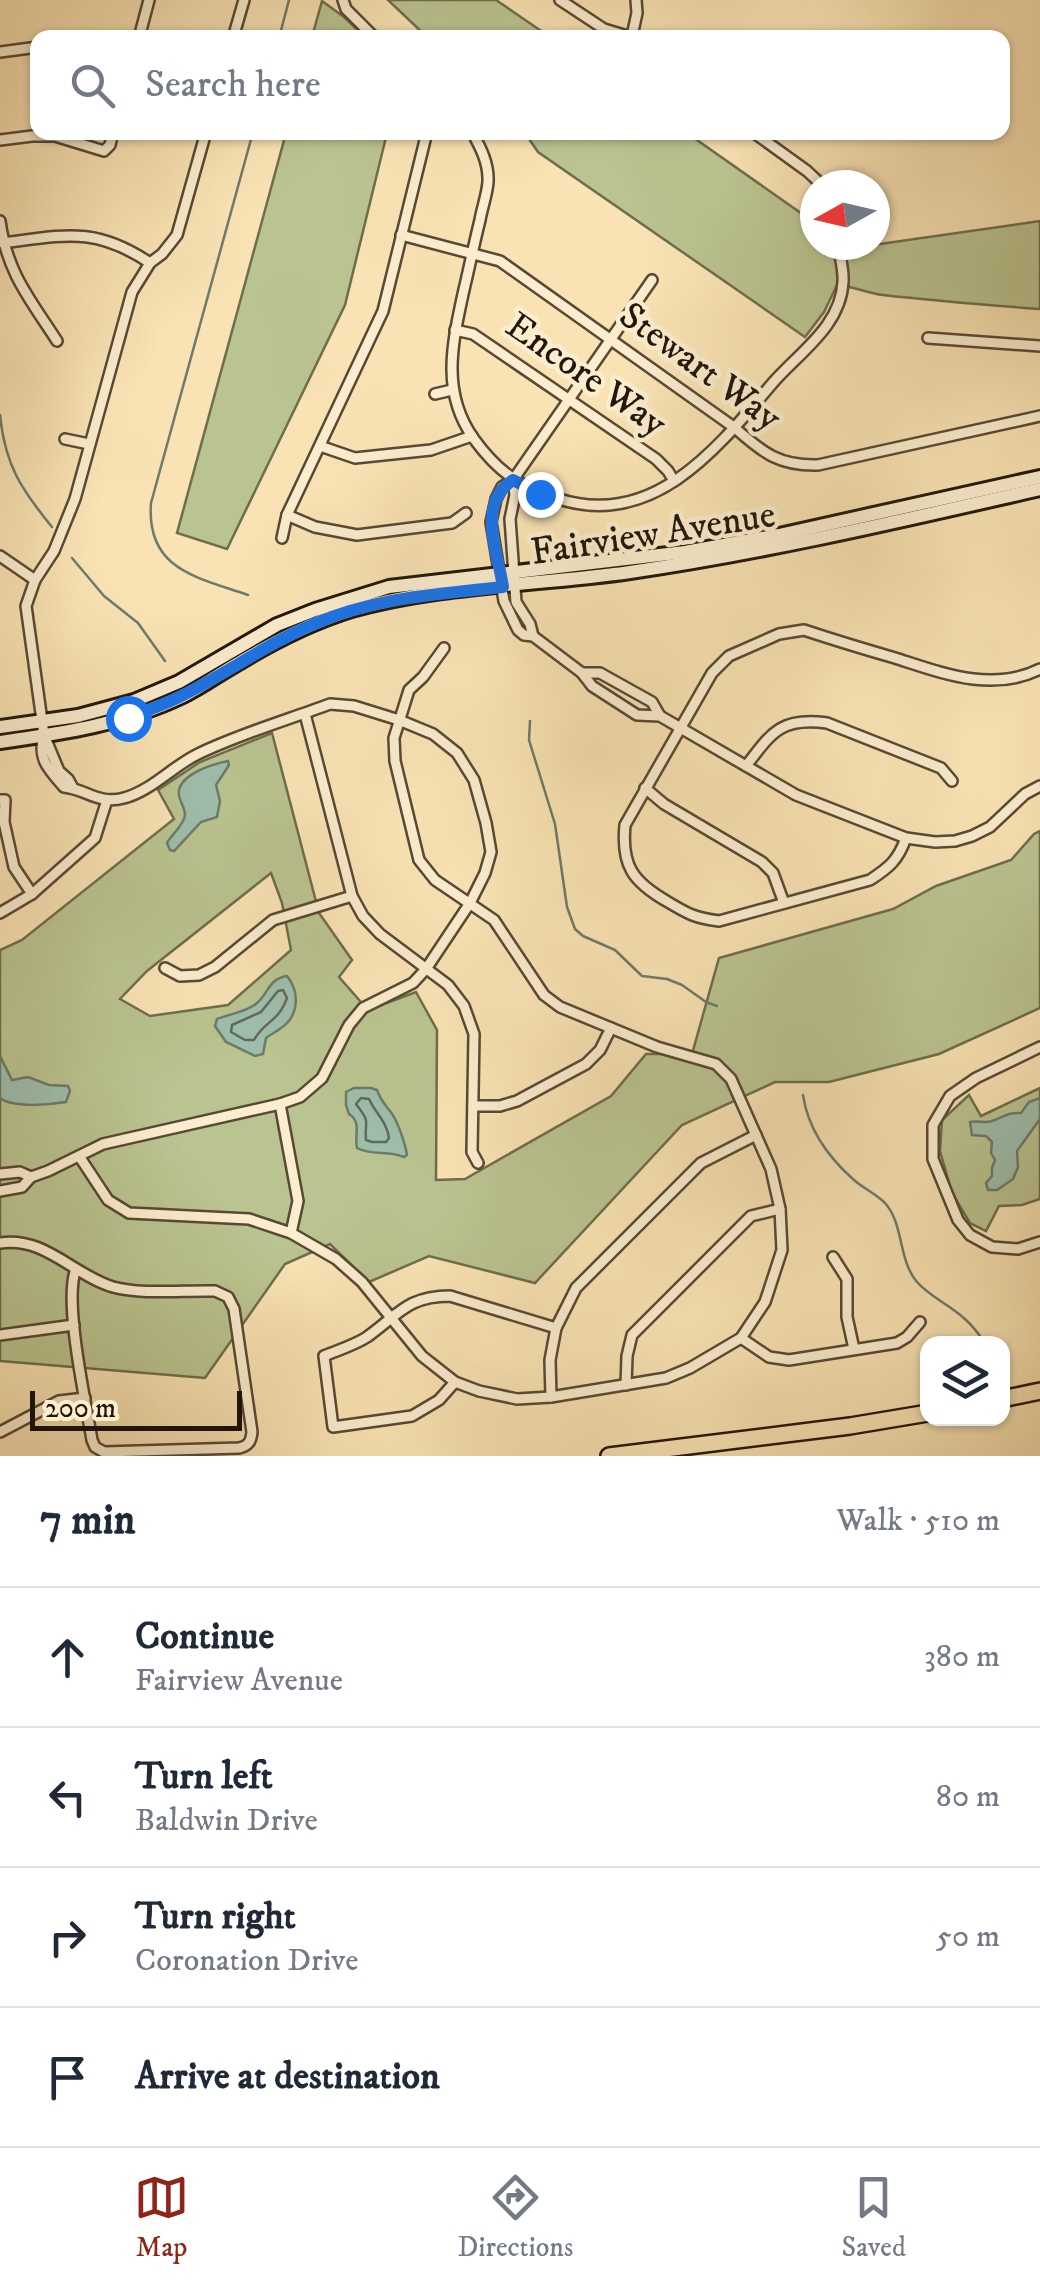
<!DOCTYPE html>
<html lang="en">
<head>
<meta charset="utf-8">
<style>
	:root { --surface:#fff; --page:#f2f2f3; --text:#1f2937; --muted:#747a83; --line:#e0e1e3; --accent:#8f2418 }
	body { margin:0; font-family:"IM FELL DW Pica",serif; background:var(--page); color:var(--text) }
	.controls { position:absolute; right:30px; bottom:30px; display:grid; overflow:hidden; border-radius:20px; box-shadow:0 2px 8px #0004 }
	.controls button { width:90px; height:90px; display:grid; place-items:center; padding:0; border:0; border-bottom:2px solid var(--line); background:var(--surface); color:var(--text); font:50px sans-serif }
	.compass { position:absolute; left:800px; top:170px; width:90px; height:90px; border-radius:50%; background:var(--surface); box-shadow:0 2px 8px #0004; rotate:262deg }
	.scale { position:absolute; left:30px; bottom:25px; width:212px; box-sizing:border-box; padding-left:10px; border:5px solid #22160a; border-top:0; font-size:28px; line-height:35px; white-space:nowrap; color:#22160a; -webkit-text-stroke:8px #fbedce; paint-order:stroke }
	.stop { position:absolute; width:30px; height:30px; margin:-22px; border:8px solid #1a73e8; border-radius:50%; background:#fff }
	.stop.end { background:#1a73e8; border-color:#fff; box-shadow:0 2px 10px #0008 }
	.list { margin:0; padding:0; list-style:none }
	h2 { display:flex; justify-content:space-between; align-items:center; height:130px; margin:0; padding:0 40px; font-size:42px }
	h2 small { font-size:32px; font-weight:400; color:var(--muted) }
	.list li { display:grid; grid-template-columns:65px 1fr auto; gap:30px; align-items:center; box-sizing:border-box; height:140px; padding:0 40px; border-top:2px solid var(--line) }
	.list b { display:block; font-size:38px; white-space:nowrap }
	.list p { margin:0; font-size:32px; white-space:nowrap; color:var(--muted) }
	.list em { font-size:32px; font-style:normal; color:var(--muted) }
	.icon { flex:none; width:55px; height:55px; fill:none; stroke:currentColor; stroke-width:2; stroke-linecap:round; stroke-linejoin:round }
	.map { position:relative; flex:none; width:1040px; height:1456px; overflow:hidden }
	.search { position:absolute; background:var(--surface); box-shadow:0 2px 8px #0004; left:30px; right:30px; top:30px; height:110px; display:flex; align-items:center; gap:25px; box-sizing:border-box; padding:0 35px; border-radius:20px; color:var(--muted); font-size:38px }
	.sheet { height:690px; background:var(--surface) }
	nav { display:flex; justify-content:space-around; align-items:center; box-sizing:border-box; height:140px; border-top:2px solid var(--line); background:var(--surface); font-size:28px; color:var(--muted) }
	nav a { display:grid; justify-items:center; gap:5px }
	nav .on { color:var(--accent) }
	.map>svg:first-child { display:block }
	.green { fill:#bac490; stroke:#6e6d4d; stroke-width:2.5; fill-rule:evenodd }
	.water { fill:#9ebeac; stroke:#6c7b6b; stroke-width:2.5 }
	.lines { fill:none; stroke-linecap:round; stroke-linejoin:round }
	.shore { stroke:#606a5b; stroke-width:2.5 }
	.stream { stroke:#6c7b6b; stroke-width:2.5 }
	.street-casing { stroke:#584934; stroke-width:14 }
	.secondary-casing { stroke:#22160a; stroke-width:18 }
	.highway-casing { stroke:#22160a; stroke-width:20 }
	.street { stroke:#fbedce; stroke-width:9 }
	.secondary { stroke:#fbedce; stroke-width:12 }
	.highway { stroke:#f9e3b4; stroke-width:15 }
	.route { stroke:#1a73e8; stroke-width:12 }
	.labels { text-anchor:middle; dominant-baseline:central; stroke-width:9; stroke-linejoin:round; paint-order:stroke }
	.street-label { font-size:38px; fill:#22160a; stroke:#fbedce }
</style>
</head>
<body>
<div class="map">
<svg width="1040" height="1456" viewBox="0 0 1040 1456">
	<rect width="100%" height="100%" fill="#f9e3b4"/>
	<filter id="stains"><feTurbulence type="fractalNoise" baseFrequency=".002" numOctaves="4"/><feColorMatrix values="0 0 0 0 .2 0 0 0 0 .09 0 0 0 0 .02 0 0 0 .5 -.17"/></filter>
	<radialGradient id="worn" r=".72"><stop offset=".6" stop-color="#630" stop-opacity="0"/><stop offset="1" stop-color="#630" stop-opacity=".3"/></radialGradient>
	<!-- green -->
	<g class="green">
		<polygon points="388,0 496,0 550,37 427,37"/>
		<polygon points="322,1 344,17 365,37 312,37"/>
		<polygon points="286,133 387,133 345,305 227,549 177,533"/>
		<path d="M525,133H687L815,223V245H840L845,249L1040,221V309C987,305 935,301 883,295C866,293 853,286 837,285L824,312L805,337L538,152Z"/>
		<path d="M272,733L319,913L352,960L339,977L368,1010L416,992L437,1030L436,1180L465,1179L611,1096L646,1054H692L719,958L893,909L936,886L1011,860L1034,834L1040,831V1008L939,1054L829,1082H775L682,1125L535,1283L429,1256L369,1282L330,1244L285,1264L205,1378L0,1361V950L22,940L174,819L158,790L200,762ZM271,873L282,903L291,950L228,1005L150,1016L120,999L147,971Z"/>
		<polygon points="1040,1088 1040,1199 1022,1205 999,1206 986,1231 970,1223 952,1193 940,1151 942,1120 969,1095 981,1116"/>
	</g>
	<!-- water -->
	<g class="water">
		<path d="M228,761L229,765L216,785L220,801L217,817L201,822L174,851L170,850L167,843C172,834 184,825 185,815C185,806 177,799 179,790C183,773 213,764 228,761Z"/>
		<path d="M287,976C300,992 299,1016 281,1028C276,1032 271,1034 266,1038L263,1054L255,1056L226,1042L215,1026L217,1019C229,1014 247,1012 257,1003C269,993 268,979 287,976Z"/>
		<path d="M0,1056L12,1080L28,1077L49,1085L68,1086L70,1091L66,1102C48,1105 13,1108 0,1098Z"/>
		<path d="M354,1088H371L377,1090C382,1105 391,1109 396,1121C400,1129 406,1147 407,1155L404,1157C389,1150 372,1156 357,1148C354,1135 362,1122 349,1114L346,1105V1092Z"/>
		<path d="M1040,1098V1119L1017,1151L1018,1167L1013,1179L997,1190H988L986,1183L992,1176V1168L995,1160L991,1153L992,1142L986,1136L972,1135L970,1122C978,1120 984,1124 992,1121C1004,1117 1008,1112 1021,1113L1029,1102Z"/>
	</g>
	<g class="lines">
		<!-- shore -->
		<g class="shore">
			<path d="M283,990L287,998C278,1023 265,1020 254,1040H245L231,1032L232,1025L261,1012L278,991Z"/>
			<path d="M361,1098L369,1099C376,1114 387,1122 389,1138L386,1142H372L366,1140C364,1118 372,1125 356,1104Z"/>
		</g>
		<!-- stream -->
		<g class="stream">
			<polyline points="279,38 289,0"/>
			<path d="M0,415C5,465 21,489 52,527"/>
			<polyline points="72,558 104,596 138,623 165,661"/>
			<path d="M248,595C197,577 146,570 151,503L253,132"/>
			<polyline points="530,721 529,740 555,824 567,907 575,929 583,936 615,950 642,976 667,979 682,985 706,1002 717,1006"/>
			<path d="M803,1095C808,1129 829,1158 854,1180C863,1188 876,1194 885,1203C904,1224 898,1260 917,1282C930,1297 952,1306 966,1320C974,1327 980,1336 986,1344"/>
		</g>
		<defs>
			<g id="street">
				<polyline points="343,0 346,9 375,38"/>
				<polyline points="560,0 604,29 634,38"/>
				<polyline points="632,36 637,13 636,0"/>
				<polyline points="139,38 149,0"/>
				<polyline points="233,38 244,0"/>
				<polyline points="0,52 38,47"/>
				<path d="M472,132C481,148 489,164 488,182C487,195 482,208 480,220C474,244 469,269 463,294C452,345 441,393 474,439C498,472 520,487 559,499C653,529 717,449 771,385C797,354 841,327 843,282C844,270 840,257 838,245"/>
				<polyline points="753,132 807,171 822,185"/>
				<polyline points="0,140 32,136 55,136 104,151 110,145 113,132"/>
				<path d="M0,221C7,273 30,299 57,341"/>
				<path d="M401,235L500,261L735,428C763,453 779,466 818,465L1040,416"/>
				<path d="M3,243C65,235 95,226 150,263"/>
				<polyline points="652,280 513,480 502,487 496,499 491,522 504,601 518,630 524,635 533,636 582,673 592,686 637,715 660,716 796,795 906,838 935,842 955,841 972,836 990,827 1025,794 1040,786"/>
				<polyline points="455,330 473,334 656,459 668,471 674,481"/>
				<polyline points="928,338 1040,346"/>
				<polyline points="435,394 452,390"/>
				<polyline points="65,439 89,444"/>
				<polyline points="320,446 355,458 431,450 472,436"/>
				<polyline points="513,480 515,495 510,519 516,602 530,624 533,636"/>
				<polyline points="287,515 315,527 357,535 452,523 466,513"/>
				<polyline points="282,538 287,515 383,311 427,132"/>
				<polyline points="0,556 35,580"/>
				<polyline points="582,673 600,673 652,702 660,716"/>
				<polyline points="305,714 352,896 363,916 380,934 448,985 464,1006 474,1034 472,1152 478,1163"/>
				<path d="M746,766C772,732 781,717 827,723L941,768L952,781"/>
				<polyline points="73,788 68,779 59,771 44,735 26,606 35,580 54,551 75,499 132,292 150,263 162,254 177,235 206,132"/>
				<polyline points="645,788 664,804 762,862 773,873 784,903"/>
				<polyline points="0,800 5,800 4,822 14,867 32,894"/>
				<path d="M906,838C898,860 890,867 870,880L719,921C695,918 688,914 668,902C633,882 621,866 625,825L712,673L729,656L779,634L804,630C834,640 864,649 895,658C942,673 992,693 1040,669"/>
				<polyline points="0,913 32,894 95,838 107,800"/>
				<polyline points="165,968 180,976 199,975 215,967 273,920 352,896"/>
				<polyline points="1040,1047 976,1078 950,1096 933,1125 933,1159 958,1220 970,1235 992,1247 1018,1249 1040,1242"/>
				<polyline points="280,1104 298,1201 291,1233"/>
				<polyline points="473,1106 500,1106 517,1101 586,1064 600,1050 611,1028"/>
				<polyline points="79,1156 108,1200 129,1213 249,1219 291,1233 336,1259 362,1282 422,1356 455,1382 479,1391 517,1399 551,1397 666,1378 690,1368 741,1338 765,1302 782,1250 780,1209 771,1169 731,1079 716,1064 657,1047 560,1007 544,995 494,920 435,880 419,860 395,761 394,738 409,690 423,677 444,648"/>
				<polyline points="0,1174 20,1172 31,1177"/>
				<path d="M0,1191L22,1187L31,1177L48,1171L103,1144L280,1104L300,1097L322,1078L349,1025L363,1008L413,983L426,969L470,903L485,873L491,852L486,823L474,780L457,753L433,734L399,720L354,706L330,704C287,720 239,734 198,754C173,766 151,791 124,798C98,805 86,789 64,787C49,770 37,759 44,735"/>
				<path d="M0,1243C45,1236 73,1275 113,1287C142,1295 184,1290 215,1291L228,1297L234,1309L252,1432C251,1442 248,1446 239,1448L104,1452L95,1447L92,1440C86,1403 63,1300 76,1269"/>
				<polyline points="833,1257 847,1279 847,1317 854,1349"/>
				<polyline points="0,1335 74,1325"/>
				<polyline points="741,1338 769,1357 789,1360 897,1343 907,1337 920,1322"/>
				<path d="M455,1382L439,1400L412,1416L333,1427L324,1356C338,1350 355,1345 367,1337C399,1314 408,1296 450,1296L556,1328"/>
				<polyline points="626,1385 627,1356 632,1335 751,1216 780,1209"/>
				<polyline points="551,1397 550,1360 556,1328 576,1288 701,1163 756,1135"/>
				<polyline points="0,1432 59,1401 85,1398"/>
			</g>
			<g id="secondary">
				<polyline points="0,727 78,716 134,701 179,682 277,625 315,610 389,587 685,552 779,535 1040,477"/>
				<path d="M0,742C63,733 125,724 183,696C203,686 222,672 242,661C277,640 313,622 352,610C438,585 541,585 630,572C768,552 904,520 1040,489"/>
			</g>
			<g id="highway">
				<polyline points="1002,1399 1040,1391"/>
				<polyline points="609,1456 850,1426 928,1413"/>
			</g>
		</defs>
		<!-- street casing -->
		<use href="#street" class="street-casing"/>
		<!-- secondary casing -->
		<use href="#secondary" class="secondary-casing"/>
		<!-- highway casing -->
		<use href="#highway" class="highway-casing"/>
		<!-- street -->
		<use href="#street" class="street"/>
		<!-- secondary -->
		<use href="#secondary" class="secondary"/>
		<!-- highway -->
		<use href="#highway" class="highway"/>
	</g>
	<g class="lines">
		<!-- route -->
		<path class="route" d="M128,718C147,710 167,704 185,694C229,672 268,643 314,624C373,598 439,594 503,587C498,552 476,504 513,480L540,494"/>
	</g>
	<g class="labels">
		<!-- street labels -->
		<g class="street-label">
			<text transform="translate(700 367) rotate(36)">Stewart Way</text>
			<text transform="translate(586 375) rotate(35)">Encore Way</text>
			<text transform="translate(653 534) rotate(-9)">Fairview Avenue</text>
		</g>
	</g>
	<rect width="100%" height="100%" filter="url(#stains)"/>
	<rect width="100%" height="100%" fill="url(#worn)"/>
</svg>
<div class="controls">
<button><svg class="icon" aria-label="layers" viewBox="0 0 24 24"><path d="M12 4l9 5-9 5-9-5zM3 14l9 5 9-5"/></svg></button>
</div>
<svg class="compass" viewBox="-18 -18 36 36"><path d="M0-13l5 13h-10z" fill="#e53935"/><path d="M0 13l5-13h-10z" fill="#747a83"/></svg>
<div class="scale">200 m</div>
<div class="stop" style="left:128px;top:718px"></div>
<div class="stop end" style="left:540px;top:494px"></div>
<div class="search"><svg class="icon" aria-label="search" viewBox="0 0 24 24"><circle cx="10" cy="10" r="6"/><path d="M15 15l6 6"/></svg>Search here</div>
</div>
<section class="sheet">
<h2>7 min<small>Walk · 510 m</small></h2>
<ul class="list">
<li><svg class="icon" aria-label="ahead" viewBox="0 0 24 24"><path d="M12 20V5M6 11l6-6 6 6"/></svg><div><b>Continue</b><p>Fairview Avenue</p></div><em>380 m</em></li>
<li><svg class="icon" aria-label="left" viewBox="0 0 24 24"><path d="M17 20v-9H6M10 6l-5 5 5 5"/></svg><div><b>Turn left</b><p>Baldwin Drive</p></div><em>80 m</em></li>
<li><svg class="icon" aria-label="right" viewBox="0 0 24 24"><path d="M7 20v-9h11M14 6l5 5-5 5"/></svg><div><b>Turn right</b><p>Coronation Drive</p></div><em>50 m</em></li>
<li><svg class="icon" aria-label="arrive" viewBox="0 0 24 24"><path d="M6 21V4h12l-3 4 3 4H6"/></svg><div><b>Arrive at destination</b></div></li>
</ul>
</section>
<nav>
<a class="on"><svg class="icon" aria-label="map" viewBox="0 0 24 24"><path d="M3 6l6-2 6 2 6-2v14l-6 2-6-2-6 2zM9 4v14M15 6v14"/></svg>Map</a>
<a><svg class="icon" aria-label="directions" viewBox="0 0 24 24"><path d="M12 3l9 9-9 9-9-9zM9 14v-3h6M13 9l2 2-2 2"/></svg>Directions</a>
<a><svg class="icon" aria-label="saved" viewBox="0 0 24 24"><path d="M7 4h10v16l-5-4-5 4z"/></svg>Saved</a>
</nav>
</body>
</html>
